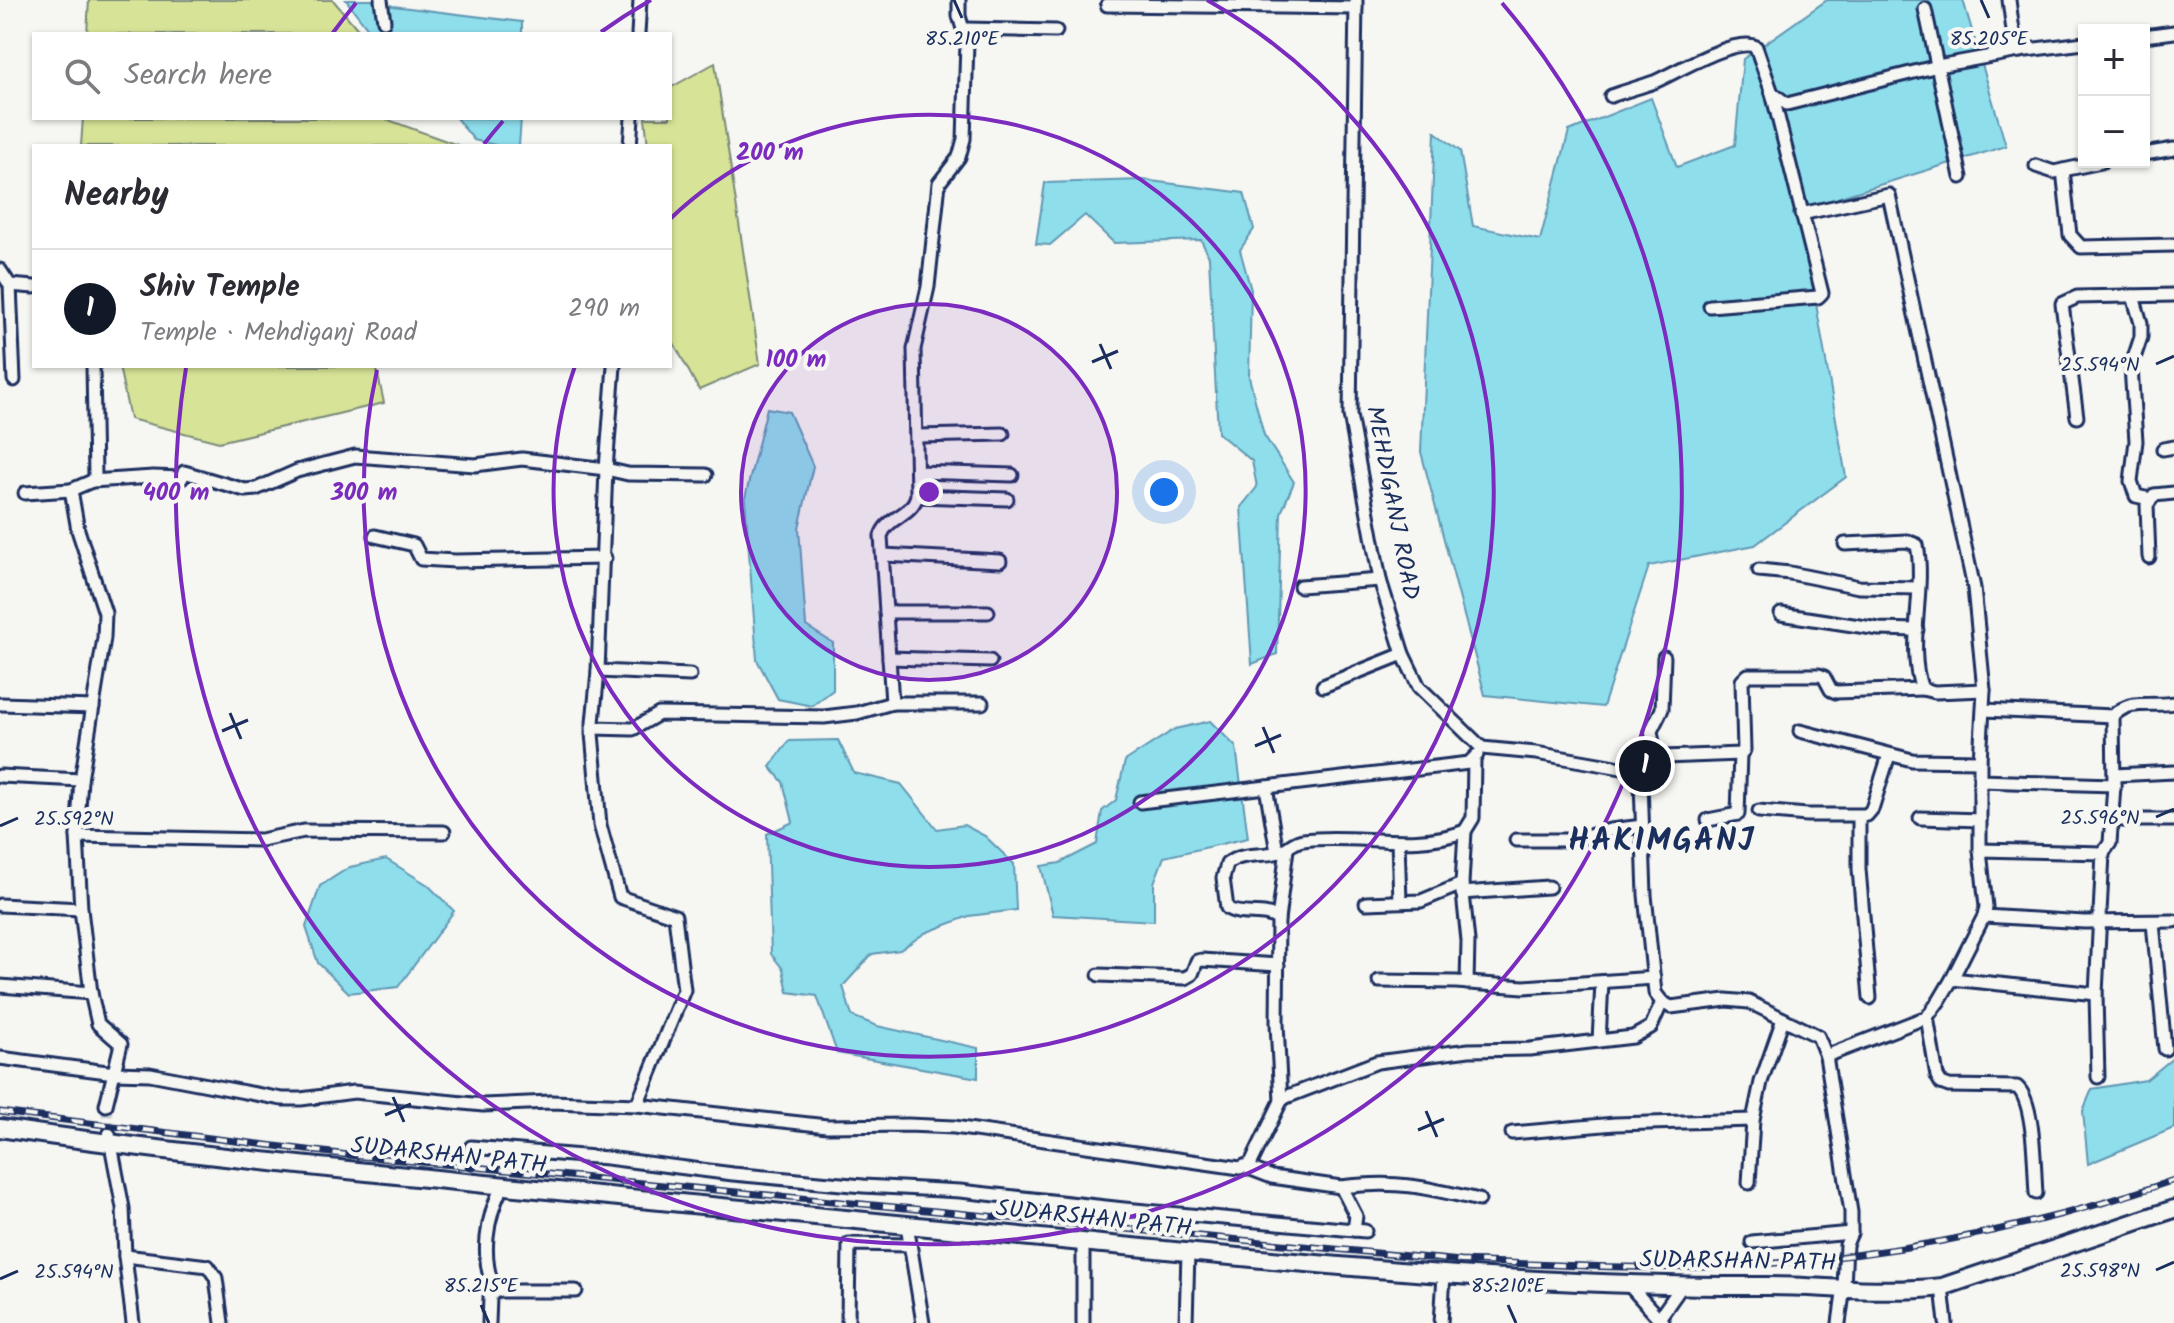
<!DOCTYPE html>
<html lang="en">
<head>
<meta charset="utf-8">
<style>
	:root { --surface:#fff; --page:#f2f2f3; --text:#2b2b33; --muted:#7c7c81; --line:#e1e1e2; --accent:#111827 }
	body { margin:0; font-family:Kalam,sans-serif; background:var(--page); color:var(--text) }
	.controls { position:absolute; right:24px; top:24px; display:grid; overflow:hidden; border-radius:0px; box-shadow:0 2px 6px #0004 }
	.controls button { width:72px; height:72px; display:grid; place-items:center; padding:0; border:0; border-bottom:2px solid var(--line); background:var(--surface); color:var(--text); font:40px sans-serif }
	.you { position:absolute; left:1164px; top:492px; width:28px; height:28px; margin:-20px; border:6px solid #fff; border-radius:50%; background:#1a73e8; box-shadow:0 0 0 12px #1a73e833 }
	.badge { display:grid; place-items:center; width:52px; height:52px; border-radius:50%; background:var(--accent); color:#fff; font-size:26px; font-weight:700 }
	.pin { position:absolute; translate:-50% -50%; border:4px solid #fff; box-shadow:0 2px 8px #0006 }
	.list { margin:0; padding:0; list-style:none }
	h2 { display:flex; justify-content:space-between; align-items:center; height:104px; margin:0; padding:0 32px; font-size:34px }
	h2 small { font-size:26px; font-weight:400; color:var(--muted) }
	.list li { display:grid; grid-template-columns:52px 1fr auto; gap:24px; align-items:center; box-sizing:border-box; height:120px; padding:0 32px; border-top:2px solid var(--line) }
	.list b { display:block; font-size:30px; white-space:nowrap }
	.list p { margin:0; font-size:26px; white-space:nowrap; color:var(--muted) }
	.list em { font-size:26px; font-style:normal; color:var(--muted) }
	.icon { flex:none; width:44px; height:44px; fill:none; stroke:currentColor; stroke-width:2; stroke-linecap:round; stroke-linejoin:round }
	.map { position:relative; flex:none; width:2174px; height:1323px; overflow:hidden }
	.search { position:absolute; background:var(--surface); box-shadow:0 2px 6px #0004; left:32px; top:32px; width:640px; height:88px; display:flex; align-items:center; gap:20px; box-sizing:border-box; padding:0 28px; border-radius:0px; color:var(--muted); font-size:30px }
	.panel { position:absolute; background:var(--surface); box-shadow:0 2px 6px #0004; left:32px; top:144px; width:640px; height:224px; border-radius:0px }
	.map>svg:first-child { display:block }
	.green { fill:#d7e396; stroke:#79897a; stroke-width:2 }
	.water { fill:#8fdeec; stroke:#6198b3; stroke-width:2 }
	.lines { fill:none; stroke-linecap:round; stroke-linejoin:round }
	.minor-tunnel { stroke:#caced4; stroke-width:11; stroke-dasharray:11 5.5; stroke-linecap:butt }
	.minor-casing { stroke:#1b2f5e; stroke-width:17 }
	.secondary-casing { stroke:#1b2f5e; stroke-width:22 }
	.minor { stroke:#f6f6f2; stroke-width:11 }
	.secondary { stroke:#f6f6f2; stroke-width:16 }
	.rail-casing { stroke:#1b2f5e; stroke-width:7 }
	.rail { stroke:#f6f6f2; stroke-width:4; stroke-dasharray:12; stroke-linecap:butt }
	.ticks { fill:none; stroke:#1b2f5e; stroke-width:3 }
	.ring { fill:none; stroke:#7b2cbf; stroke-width:4 }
	.labels { text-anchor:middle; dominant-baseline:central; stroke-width:8; stroke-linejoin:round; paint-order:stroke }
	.street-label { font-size:24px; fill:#1b2f5e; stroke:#f6f6f2 }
	.district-label { font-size:32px; font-weight:bold; letter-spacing:2px; fill:#1b2f5e; stroke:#f6f6f2 }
	.ticks-label { font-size:20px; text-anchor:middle; fill:#1b2f5e; stroke:#f6f6f2; stroke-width:8; stroke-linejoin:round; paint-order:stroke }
	.centre { fill:#7b2cbf; stroke:#f6f6f2; stroke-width:4 }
	.ring-label { font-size:24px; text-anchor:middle; font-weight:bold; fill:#7b2cbf; stroke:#f6f6f2; stroke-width:8; stroke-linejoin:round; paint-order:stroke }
</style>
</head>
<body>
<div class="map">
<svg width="2174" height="1323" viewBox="0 0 2174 1323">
	<rect width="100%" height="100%" fill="#f6f6f2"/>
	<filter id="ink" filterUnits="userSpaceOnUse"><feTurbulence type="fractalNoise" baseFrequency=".0125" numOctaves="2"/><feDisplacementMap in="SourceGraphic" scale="16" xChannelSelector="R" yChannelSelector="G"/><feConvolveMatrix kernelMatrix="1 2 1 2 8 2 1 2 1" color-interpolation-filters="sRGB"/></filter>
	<g filter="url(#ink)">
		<!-- green -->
		<g class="green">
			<polygon points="89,0 333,0 362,34 87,34"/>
			<polygon points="715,63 760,364 699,390 670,336 670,146 648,146 645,118 670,118 670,88"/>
			<polygon points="83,118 383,118 460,146 81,146"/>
			<polygon points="119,366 376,366 384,403 219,442 130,419"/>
		</g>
		<!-- water -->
		<g class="water">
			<polygon points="346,0 373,0 393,6 522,22 522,34 372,34"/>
			<polygon points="1827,0 1963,0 2006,146 1840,197 1801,217 1846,477 1755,545 1649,566 1603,707 1485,695 1421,452 1435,132 1460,151 1473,226 1540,240 1569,131 1651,98 1677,167 1735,145 1743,59"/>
			<polygon points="456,118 521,118 519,146 500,146 474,140"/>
			<polygon points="1143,180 1244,193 1254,229 1240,250 1251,290 1249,377 1264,435 1294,482 1281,513 1277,654 1252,664 1241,507 1257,487 1252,461 1218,433 1209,257 1201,240 1114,243 1085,215 1050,245 1036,244 1045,183"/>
			<polygon points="767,408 789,412 813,466 799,528 806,626 833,643 833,690 812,706 778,699 757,660 745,498"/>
			<polygon points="1210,721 1236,747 1248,838 1164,857 1154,883 1154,921 1053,915 1041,866 1060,863 1097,844 1102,811 1116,800 1125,761 1175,729"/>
			<polygon points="838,740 854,773 901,784 937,829 964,825 985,836 1014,864 1016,910 969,916 925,933 900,950 872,954 843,986 852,1016 877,1026 978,1048 978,1078 837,1053 817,996 788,992 783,969 771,954 767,834 793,822 783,782 770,767 789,741"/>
			<polygon points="386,859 428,885 454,911 398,987 349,993 318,963 306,927 320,886 350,867"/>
			<polygon points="2174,1057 2174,1128 2088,1164 2083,1111 2092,1089 2146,1080"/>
		</g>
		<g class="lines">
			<!-- minor-tunnel -->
			<polyline class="minor-tunnel" points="106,1105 109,1134"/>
			<defs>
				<g id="minor">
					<polyline points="381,0 384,21"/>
					<polyline points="1356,0 1350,415 1380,580 1403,654 1419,687 1482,748 1536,753 1627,769 1641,783 1645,895 1655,993 1662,1002 1671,1007 1726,1000 1749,1002 1818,1036 1826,1056 1851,1212 1851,1233 1846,1245 1844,1287 1839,1323"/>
					<polyline points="2009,0 2013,31 2019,51"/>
					<polyline points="1107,5 1356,8"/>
					<polyline points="1925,9 1961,177"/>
					<polyline points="965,29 1056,31"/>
					<polyline points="638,34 640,0"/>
					<polyline points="2144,36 2174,32"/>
					<path d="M1611,96C1625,91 1640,87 1654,82C1675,73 1736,36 1756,47L1772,93L1787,104L1938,66L2019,51L2084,43"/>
					<polyline points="630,146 632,118"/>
					<polyline points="2144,154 2174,149"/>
					<polyline points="2036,166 2054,172 2101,162"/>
					<polyline points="2063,170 2070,235 2081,247 2174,245"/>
					<polyline points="1801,214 1889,195 1974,588 1984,690 1980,761 1980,850 1986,907 1984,916 1952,979 1939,1001 1927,1017 1826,1056"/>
					<polyline points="0,270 10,285 34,287"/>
					<polyline points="10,285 14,380"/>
					<polyline points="2133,296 2141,323 2141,337 2131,367 2136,441 2131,481 2136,496 2150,499"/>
					<polyline points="1710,306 1818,297 1822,293 1772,93"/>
					<polyline points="614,366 606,469 598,671 592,733 600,825 620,897 675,916 684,990 637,1105"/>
					<polyline points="2077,417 2062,304 2077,297 2174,295"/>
					<polyline points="918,436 1003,434"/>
					<polyline points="2163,449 2174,447"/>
					<polyline points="184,472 245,490 256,489 297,471 355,456 475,465 522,459 606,469 628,474 706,475"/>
					<polyline points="918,472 1012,475"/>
					<polyline points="92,481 153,477 182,478"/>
					<polyline points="25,493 71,490"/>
					<polyline points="917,496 1007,499"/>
					<polyline points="375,536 414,545 421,559 455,561 605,558"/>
					<path d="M1845,544L1907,541L1917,545C1926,588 1906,648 1922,689L1935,692L1984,690"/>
					<polyline points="883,555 1000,561"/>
					<polyline points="2149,557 2147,505 2154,495 2174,493"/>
					<polyline points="1759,570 1790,573 1859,587 1918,588"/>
					<polyline points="1300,586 1380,580"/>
					<polyline points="886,612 988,612"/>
					<polyline points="1781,614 1879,629 1917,630"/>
					<polyline points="889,658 990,661"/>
					<polyline points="598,671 690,675"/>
					<polyline points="1323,686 1403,654"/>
					<path d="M892,703L881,536C887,517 911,516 917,496L914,349L928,287L939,183L959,157L964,139L967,42L959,16V0"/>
					<polyline points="1,704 93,707"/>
					<polyline points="1984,710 2113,716"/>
					<polyline points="592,728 633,729 659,714 824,717 857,713 892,703 982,703"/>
					<polyline points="1800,731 1912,760 1980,761"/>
					<polyline points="1660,759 1654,749 1651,731 1662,709 1664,657"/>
					<polyline points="2115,775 2174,772"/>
					<polyline points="0,776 81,780 77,836 81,909 91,993 98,1024 121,1044 106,1105"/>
					<polyline points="81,780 104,638 105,613 78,530 71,490 92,481 95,477 93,366"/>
					<path d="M1980,781L2114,785L2113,716C2130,698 2152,707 2174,703"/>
					<polyline points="1641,783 1664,757 1740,754 1744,750 1742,681 1748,675 1819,675 1824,677 1831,690 1836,692 1922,689"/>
					<polyline points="1266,787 1277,852"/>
					<polyline points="1140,802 1469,763 1477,755"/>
					<polyline points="1759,811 1807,815 1867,815 1872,809 1889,755"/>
					<polyline points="1859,817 1859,869 1870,998"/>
					<polyline points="1920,818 1980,820"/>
					<polyline points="1708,820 1738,814 1740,754"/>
					<polyline points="2112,820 2174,820"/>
					<polyline points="1465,831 1462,884 1468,941 1467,983"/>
					<polyline points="77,836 261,840 304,831 444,832"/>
					<polyline points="1516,840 1575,840 1610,830 1643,826"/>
					<polyline points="1398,841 1400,901"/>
					<polyline points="1980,850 2103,853 2096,994 2098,1077"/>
					<polyline points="2103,853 2110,843 2114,785"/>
					<polyline points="1462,893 1549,887"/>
					<polyline points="1366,903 1421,901 1462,884"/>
					<polyline points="0,905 81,909"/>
					<polyline points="1984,916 2084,922 2174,921"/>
					<polyline points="1278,920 1287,849"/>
					<polyline points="2153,923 2165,1049"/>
					<polyline points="1099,975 1185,978 1192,974 1197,961 1202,960 1278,965"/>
					<polyline points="1952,979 2096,994"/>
					<polyline points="1379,981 1456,982 1524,987 1654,978"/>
					<polyline points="0,986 91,993"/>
					<path d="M1927,1017L1937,1076L1941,1083L1949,1086L2017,1087C2035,1102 2034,1169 2036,1193"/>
					<polyline points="1599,1041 1602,982"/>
					<polyline points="0,1058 115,1073 150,1074 282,1099 301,1099 354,1092 483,1105 551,1102 637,1105 827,1126 908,1125 954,1127 1240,1168 1251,1163 1281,1101 1286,1097 1377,1062 1469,1050 1530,1049 1633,1037 1651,1027 1662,1002"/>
					<path d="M1281,1101L1277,1024L1278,920C1265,908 1242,918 1227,908L1223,878L1227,864C1240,853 1259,856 1275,853C1286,851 1293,841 1303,840C1356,833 1414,851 1465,831L1473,818L1474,761"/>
					<polyline points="1512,1133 1615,1124 1753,1120"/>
					<polyline points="109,1134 123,1208 125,1256 133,1323"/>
					<polyline points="471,1147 607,1158 733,1174 863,1186 960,1191 1124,1209 1365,1231"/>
					<polyline points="1246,1167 1272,1177 1341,1187 1356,1216 1354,1230"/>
					<polyline points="1749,1183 1753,1120 1761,1082 1783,1019"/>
					<path d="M1341,1187C1397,1180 1425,1187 1479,1200"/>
					<polyline points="907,1225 923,1323"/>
					<polyline points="1752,1242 1851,1233"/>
					<polyline points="125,1256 208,1266 216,1278 222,1323"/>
					<polyline points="1629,1285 1663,1323"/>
					<polyline points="1942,1287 1946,1323"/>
					<path d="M495,1291C480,1258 486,1217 503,1185"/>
					<polyline points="1660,1317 1681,1287"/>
					<polyline points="489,1323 490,1297 495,1291 576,1291"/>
					<polyline points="848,1323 849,1244 910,1245"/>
					<polyline points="1083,1323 1083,1242"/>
					<polyline points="1186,1323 1188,1252"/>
					<polyline points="1441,1323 1444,1275"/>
				</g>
				<path id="secondary" d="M0,1128C168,1153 337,1169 506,1186C698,1204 890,1223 1082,1242C1309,1264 1537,1287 1766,1286C1824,1286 1884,1294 1942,1287L2174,1209"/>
			</defs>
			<!-- minor casing -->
			<use href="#minor" class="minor-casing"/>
			<!-- secondary casing -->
			<use href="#secondary" class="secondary-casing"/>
			<!-- minor -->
			<use href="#minor" class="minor"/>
			<!-- secondary -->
			<use href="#secondary" class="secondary"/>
			<defs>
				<path id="rail" d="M0,1112L348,1155L1461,1261C1541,1264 1623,1269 1704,1267C1862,1262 2025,1232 2174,1180"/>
			</defs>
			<!-- rail casing -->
			<use href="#rail" class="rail-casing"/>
			<!-- rail -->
			<use href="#rail" class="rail"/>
		</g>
	</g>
	<!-- ticks -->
	<path class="ticks" d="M954,0L962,18M1981,0L1989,18M1100,344L1111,369M1092,362L1118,351M2156,364L2174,356M230,713L241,739M1263,727L1274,753M222,731L248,720M1255,746L1281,735M2156,817L2174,809M0,826L18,818M393,1097L404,1122M1426,1111L1437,1137M385,1115L411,1104M1418,1130L1444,1119M2156,1270L2174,1262M0,1279L18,1271M481,1305L489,1323M1508,1305L1516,1323"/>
	<!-- distance rings -->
	<circle cx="929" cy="492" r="188" fill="#7b2cbf" fill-opacity=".12"/>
	<g class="ring">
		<circle cx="929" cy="492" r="188"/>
		<path d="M670 219A376 376 0 1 1 575 366"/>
		<path d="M484 144A565 565 0 0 1 503 121M601 32A565 565 0 0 1 651 0M1207 0A565 565 0 1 1 377 370"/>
		<path d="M332 34A753 753 0 0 1 356 3M1502 3A753 753 0 1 1 186 368"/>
	</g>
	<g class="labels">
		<!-- street labels -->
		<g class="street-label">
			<text transform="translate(1392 503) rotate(79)">MEHDIGANJ ROAD</text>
			<text transform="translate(449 1156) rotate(6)">SUDARSHAN PATH</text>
			<text transform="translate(1094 1219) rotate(6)">SUDARSHAN PATH</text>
			<text transform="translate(1738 1262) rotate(1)">SUDARSHAN PATH</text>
		</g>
		<!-- district labels -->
		<g class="district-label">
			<text x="1662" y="841">HAKIMGANJ</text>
		</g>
	</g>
	<g class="ticks-label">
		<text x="962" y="45">85.210°E</text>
		<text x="1989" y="45">85.205°E</text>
		<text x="2100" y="371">25.594°N</text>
		<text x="2100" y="824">25.596°N</text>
		<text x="74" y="825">25.592°N</text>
		<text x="2100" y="1277">25.598°N</text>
		<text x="74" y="1278">25.594°N</text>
		<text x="481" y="1292">85.215°E</text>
		<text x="1508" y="1292">85.210°E</text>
	</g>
	<circle cx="929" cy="492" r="12" class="centre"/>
	<g class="ring-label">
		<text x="770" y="160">200 m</text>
		<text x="796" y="367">100 m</text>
		<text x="364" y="500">300 m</text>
		<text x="176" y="500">400 m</text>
	</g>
</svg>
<div class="controls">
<button>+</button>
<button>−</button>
</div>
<div class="you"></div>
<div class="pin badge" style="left:1645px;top:766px">1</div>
<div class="search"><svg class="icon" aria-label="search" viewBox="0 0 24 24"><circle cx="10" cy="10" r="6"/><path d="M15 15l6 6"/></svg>Search here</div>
<section class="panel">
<h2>Nearby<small></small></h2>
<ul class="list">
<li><span class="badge">1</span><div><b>Shiv Temple</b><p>Temple · Mehdiganj Road</p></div><em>290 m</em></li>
</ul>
</section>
</div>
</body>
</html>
